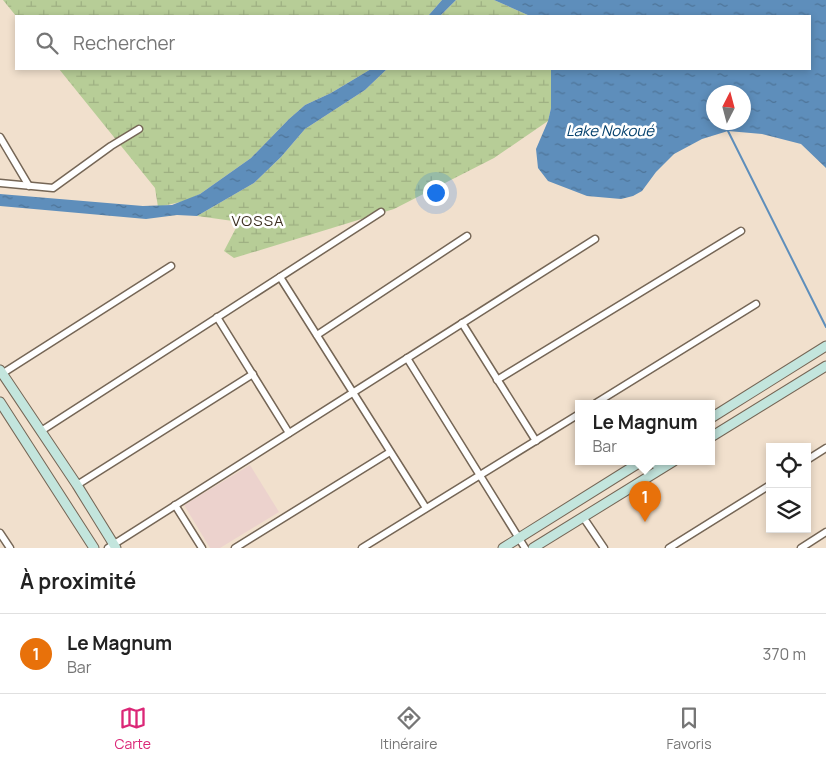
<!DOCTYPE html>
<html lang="fr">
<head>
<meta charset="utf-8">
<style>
	:root { --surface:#fff; --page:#f6f6f6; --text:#222; --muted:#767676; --line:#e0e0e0; --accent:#db2777 }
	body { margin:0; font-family:Manrope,sans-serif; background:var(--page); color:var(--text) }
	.controls { position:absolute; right:15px; bottom:15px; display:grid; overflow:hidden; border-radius:0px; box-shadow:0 2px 8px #0003 }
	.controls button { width:45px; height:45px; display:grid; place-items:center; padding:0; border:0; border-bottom:1px solid var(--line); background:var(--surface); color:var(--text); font:25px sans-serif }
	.compass { position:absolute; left:706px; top:85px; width:45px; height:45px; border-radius:50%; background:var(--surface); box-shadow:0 2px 8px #0003; rotate:6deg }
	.you { position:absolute; left:435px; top:192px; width:18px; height:18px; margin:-12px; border:4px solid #fff; border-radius:50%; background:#1a73e8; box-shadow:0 0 0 8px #1a73e833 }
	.badge { display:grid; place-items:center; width:32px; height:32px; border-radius:50%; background:var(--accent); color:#fff; font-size:16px; font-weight:700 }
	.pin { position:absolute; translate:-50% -41px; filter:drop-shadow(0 1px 2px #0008) }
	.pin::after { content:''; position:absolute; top:26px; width:18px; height:15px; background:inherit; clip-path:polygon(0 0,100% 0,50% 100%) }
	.popup { position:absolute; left:575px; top:400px; width:140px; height:65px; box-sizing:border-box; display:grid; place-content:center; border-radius:0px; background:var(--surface); filter:drop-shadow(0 1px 4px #0005); font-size:16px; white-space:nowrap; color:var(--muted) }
	.popup b { font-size:19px; color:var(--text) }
	.popup::after { content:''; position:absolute; left:50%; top:100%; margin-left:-10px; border:10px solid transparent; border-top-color:var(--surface) }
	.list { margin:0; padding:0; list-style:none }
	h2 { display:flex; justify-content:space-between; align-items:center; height:65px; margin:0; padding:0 20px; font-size:21px }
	h2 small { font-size:16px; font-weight:400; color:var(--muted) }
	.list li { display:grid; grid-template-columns:32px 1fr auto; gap:15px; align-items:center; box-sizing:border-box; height:80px; padding:0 20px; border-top:1px solid var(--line) }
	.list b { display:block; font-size:19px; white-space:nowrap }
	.list p { margin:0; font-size:16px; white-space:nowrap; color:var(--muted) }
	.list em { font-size:16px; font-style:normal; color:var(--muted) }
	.icon { flex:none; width:28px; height:28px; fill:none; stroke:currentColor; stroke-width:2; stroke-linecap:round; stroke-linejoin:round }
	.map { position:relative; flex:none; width:826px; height:548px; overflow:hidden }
	.search { position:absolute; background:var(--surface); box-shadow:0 2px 8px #0003; left:15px; right:15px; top:15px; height:55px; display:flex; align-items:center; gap:12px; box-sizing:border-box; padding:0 18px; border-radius:0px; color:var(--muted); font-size:19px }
	.sheet { height:145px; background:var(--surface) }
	nav { display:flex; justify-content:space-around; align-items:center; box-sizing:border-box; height:70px; border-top:1px solid var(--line); background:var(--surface); font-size:14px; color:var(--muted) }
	nav a { display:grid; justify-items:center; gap:2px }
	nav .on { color:var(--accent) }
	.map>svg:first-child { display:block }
	.commercial { fill:#ecd2cd }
	.wetland { fill:url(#wetland-marsh) }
	.water { fill:url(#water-ripples); fill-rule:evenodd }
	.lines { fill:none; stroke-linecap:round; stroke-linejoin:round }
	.stream { stroke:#5e8ebb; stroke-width:2 }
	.street-casing { stroke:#756656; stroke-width:9 }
	.secondary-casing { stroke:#756656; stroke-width:11 }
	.street { stroke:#fff; stroke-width:6 }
	.secondary { stroke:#c3e5dd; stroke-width:9 }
	.labels { text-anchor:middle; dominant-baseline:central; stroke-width:5; stroke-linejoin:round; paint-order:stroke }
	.water-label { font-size:15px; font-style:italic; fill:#07426e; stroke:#fff }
	.neighbourhood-label { font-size:15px; letter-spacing:1px; fill:#3c2f20; stroke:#fff }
</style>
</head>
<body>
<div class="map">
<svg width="826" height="548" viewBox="0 0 826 548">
	<defs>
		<pattern id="wetland-marsh" width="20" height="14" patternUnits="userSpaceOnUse" patternTransform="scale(1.25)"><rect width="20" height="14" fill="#b7cd97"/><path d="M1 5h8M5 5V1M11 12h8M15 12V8" fill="none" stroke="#9eb082"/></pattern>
		<pattern id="water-ripples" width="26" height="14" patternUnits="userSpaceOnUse" patternTransform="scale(1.25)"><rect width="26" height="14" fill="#5e8ebb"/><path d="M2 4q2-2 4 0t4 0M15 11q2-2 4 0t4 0" fill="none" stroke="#4e7498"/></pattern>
	</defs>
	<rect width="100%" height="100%" fill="#f1e0cd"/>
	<!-- commercial -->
	<polygon class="commercial" points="250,465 279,512 220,548 210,548 184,505"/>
	<!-- wetland -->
	<g class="wetland">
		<polygon points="3,0 442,0 428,16 16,16"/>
		<polygon points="456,0 494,0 530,16 440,16"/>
		<polygon points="59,69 371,69 331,93 305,105 289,119 251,158 200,194 185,201 158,207 155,188"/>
		<polygon points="387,69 551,69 551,108 548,121 494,158 394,209 234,258 224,251 236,228 233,221 197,216 254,183 281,157 305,129 365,90"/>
	</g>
	<!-- water -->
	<g class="water">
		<polygon points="442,0 456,0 440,16 428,16"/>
		<path d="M494,0H826V168L801,144L762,134L728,131L702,139L674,154L656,172L642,191L633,196L621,199L587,196L548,181L538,168L536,149L548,121L551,108V69H810V16H530ZM744,92V122H714V92Z"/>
		<polygon points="371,69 387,69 365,90 305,129 281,157 254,183 197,216 177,215 146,219 0,206 0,194 143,206 172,205 200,194 251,158 289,119 305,105 331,93"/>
	</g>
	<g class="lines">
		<!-- stream -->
		<polyline class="stream" points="728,131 826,327"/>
		<defs>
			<g id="street">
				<polyline points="0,137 29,186"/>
				<polyline points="0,183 53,188 111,146 139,129"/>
				<polyline points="280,277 426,508"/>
				<polyline points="217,317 289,433"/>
				<polyline points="462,323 536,441"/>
				<polyline points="317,335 467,236"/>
				<polyline points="407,358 525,548"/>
				<polyline points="0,375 171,266"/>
				<polyline points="497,380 741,231"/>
				<polyline points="596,403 756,304"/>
				<polyline points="41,431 381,212"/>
				<polyline points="807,460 826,448"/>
				<polyline points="77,485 253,374"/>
				<polyline points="175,505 202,548"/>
				<polyline points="583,517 604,548"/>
				<polyline points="0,533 10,548"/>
				<polyline points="108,548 595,239"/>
				<polyline points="235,548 390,452"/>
				<polyline points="362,548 579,414"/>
				<polyline points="669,548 770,485"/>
				<polyline points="801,548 826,532"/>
			</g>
			<g id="secondary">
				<polyline points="0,370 77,485 116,548"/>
				<polyline points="0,402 94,548"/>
				<polyline points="711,418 826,346"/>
				<polyline points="711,437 826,366"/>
				<polyline points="654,461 660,469"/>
				<polyline points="503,548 642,461"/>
				<polyline points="533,548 674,461"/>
			</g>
		</defs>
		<!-- street casing -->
		<use href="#street" class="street-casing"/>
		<!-- secondary casing -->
		<use href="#secondary" class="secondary-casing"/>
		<!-- street -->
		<use href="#street" class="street"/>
		<!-- secondary -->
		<use href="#secondary" class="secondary"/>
	</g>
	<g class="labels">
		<!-- water labels -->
		<g class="water-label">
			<text x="610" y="130">Lake Nokoué</text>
		</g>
		<!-- neighbourhood labels -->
		<g class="neighbourhood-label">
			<text x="258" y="220">VOSSA</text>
		</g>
	</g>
</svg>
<div class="controls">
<button><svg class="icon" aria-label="locate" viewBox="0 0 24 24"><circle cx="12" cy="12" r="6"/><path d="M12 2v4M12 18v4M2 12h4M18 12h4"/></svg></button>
<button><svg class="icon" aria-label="layers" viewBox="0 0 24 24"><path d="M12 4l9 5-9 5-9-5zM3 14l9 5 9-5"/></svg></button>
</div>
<svg class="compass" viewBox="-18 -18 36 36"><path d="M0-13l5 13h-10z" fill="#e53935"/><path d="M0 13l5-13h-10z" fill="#767676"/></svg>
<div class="you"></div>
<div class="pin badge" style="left:645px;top:522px;background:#e8710a">1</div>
<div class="popup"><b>Le Magnum</b>Bar</div>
<div class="search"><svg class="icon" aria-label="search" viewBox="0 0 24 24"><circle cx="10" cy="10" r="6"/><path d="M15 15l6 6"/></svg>Rechercher</div>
</div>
<section class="sheet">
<h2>À proximité<small></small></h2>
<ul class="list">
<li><span class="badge" style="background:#e8710a">1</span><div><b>Le Magnum</b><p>Bar</p></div><em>370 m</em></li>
</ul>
</section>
<nav>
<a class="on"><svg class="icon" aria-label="map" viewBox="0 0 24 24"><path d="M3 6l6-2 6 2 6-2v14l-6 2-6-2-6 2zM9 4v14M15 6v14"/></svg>Carte</a>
<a><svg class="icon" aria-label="directions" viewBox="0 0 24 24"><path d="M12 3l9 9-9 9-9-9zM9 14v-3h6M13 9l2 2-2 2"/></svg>Itinéraire</a>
<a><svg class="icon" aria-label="saved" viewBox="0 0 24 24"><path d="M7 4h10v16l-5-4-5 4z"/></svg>Favoris</a>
</nav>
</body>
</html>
